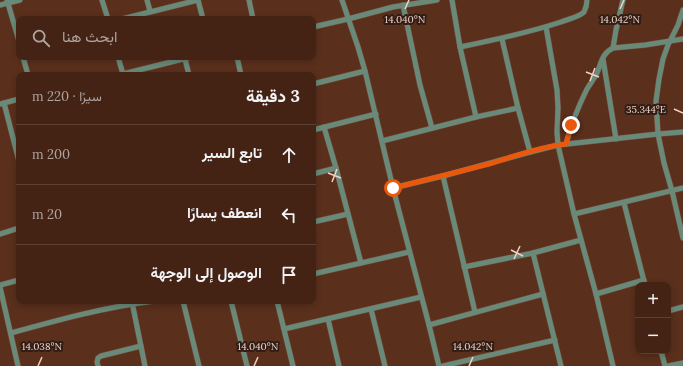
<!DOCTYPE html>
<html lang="ar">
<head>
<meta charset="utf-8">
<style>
	:root { --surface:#442315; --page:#4b2b1e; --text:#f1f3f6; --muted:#afa4a0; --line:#5c4034 }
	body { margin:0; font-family:Lora,Vazirmatn,serif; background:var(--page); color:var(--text); direction:rtl }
	.controls { position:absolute; right:12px; bottom:12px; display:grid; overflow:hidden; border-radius:8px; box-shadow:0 2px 6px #0003 }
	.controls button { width:36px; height:36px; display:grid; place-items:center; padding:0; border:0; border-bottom:1px solid var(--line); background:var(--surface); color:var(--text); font:20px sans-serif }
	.stop { position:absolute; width:12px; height:12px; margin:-9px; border:3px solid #ea580c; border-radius:50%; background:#fff }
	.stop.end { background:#ea580c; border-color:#fff; box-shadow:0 1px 4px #0008 }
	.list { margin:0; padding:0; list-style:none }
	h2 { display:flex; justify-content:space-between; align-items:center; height:52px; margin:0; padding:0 16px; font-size:17px }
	h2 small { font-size:13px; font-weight:400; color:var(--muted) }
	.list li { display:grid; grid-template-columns:26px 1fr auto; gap:12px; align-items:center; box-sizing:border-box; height:60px; padding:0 16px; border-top:1px solid var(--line) }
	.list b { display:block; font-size:15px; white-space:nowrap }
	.list em { font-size:13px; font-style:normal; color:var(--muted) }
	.icon { flex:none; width:22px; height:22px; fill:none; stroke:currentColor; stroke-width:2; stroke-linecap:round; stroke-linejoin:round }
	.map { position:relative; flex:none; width:683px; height:366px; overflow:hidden; direction:ltr }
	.search { position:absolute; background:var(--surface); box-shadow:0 2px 6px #0003; left:16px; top:16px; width:300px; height:44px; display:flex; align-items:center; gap:10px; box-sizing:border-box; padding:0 14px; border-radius:8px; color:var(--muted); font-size:15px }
	.panel { position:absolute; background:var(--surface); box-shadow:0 2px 6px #0003; left:16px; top:72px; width:300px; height:232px; border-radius:8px; direction:rtl }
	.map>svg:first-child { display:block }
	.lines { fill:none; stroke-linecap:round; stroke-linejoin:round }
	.minor-casing { stroke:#754c3b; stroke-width:6 }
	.minor { stroke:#698a79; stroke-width:5 }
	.route { stroke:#ea580c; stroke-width:5 }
	.ticks { fill:none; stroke:#eed2c6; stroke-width:1.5 }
	.ticks-label { font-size:10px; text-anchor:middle; fill:#eed2c6; stroke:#311d15; stroke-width:4; stroke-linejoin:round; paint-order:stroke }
</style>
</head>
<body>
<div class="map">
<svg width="683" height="366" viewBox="0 0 683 366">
	<rect width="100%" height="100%" fill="#5a2f1c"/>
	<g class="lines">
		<defs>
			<g id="minor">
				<polyline points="7,0 19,41"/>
				<polyline points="102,0 108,19"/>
				<polyline points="147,0 150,11"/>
				<polyline points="198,0 203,19"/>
				<polyline points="249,0 253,19"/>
				<polyline points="342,0 358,47 365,71 393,188 429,325 439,366"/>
				<polyline points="452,0 460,47 476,117"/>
				<polyline points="0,5 20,0"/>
				<polyline points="403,5 420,85 432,128"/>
				<polyline points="683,10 678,25 668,45 663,59 659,79 656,101 658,134 664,163 672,191 683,238"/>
				<polyline points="122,19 198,0"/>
				<polyline points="313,27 348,19 393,7 437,0"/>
				<polyline points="546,27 557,90 558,108 557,132 558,145 574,214 596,294 613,366"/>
				<polyline points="502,39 518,108 530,152"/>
				<path d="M460,47C494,40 528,33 561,22C568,19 579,17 584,12C586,8 587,4 587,0"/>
				<polyline points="613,48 616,30 623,0"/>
				<polyline points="23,57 28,75"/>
				<polyline points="118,57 123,74"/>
				<polyline points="237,57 241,75"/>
				<polyline points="185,59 189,75"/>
				<polyline points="603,59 616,139"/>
				<polyline points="119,75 191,57"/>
				<polyline points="313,84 365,71"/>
				<polyline points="4,103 19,161"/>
				<polyline points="0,104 19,99"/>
				<polyline points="324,127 336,168 361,263"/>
				<polyline points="313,130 376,114"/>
				<polyline points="382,141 476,117 518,108"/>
				<path d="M566,144C571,125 578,107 587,89C590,84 594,79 597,73C601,64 602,53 613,48L645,45L683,39"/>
				<polyline points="313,174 336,168"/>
				<polyline points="443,176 475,312"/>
				<polyline points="393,188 443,176 530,152 558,145 658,134 683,132"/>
				<polyline points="624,203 645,285"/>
				<polyline points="574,214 683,188"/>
				<polyline points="313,222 348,214"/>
				<polyline points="0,234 19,228"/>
				<polyline points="533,253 561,366"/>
				<polyline points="464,267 533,253 581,240"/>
				<polyline points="313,274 409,252"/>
				<polyline points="0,285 19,280"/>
				<polyline points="0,287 18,366"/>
				<polyline points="596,294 644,280"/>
				<polyline points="183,301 199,366"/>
				<polyline points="231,301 247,366"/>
				<polyline points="277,301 293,366"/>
				<polyline points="132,302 145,366"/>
				<polyline points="371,309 385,366"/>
				<polyline points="668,311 683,307"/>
				<polyline points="328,319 339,366"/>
				<polyline points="429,325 543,294"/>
				<polyline points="284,329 421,297"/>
				<path d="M11,333C58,320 105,307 154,301"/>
				<polyline points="661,351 665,366"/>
				<polyline points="98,366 97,362 98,358 101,356 141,346"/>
				<polyline points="443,366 555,340"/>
				<polyline points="668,366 683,363"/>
			</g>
		</defs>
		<!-- minor casing -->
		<use href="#minor" class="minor-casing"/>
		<!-- minor -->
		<use href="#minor" class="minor"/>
	</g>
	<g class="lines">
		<!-- route -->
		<path class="route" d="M393,188C425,180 457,172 489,164C514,156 540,147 566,144L571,125"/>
	</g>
	<!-- ticks -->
	<path class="ticks" d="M405,9L409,0M620,9L624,0M586,72L599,77M590,81L595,68M674,109L683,113M328,173L341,178M332,182L337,169M511,250L523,256M514,259L520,246M38,366L42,357M254,366L258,357M469,366L473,357"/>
	<g class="ticks-label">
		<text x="405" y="23">14.040°N</text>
		<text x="620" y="23">14.042°N</text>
		<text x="646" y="113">35.344°E</text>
		<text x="42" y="350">14.038°N</text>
		<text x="258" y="350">14.040°N</text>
		<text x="473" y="350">14.042°N</text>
	</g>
</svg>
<div class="controls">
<button>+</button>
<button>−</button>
</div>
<div class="stop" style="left:393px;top:188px"></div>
<div class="stop end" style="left:571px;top:125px"></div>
<div class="search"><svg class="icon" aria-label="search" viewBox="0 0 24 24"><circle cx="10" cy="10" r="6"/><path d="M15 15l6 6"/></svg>ابحث هنا</div>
<section class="panel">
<h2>3 دقيقة<small>سيرًا · 220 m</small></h2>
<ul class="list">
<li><svg class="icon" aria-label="ahead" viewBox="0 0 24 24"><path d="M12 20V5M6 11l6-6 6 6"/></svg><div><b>تابع السير</b></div><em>200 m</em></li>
<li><svg class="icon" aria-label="left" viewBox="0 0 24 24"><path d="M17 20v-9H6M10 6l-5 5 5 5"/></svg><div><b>انعطف يسارًا</b></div><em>20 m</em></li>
<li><svg class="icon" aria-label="arrive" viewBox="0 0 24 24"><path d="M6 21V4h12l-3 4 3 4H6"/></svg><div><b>الوصول إلى الوجهة</b></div></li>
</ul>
</section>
</div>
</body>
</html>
